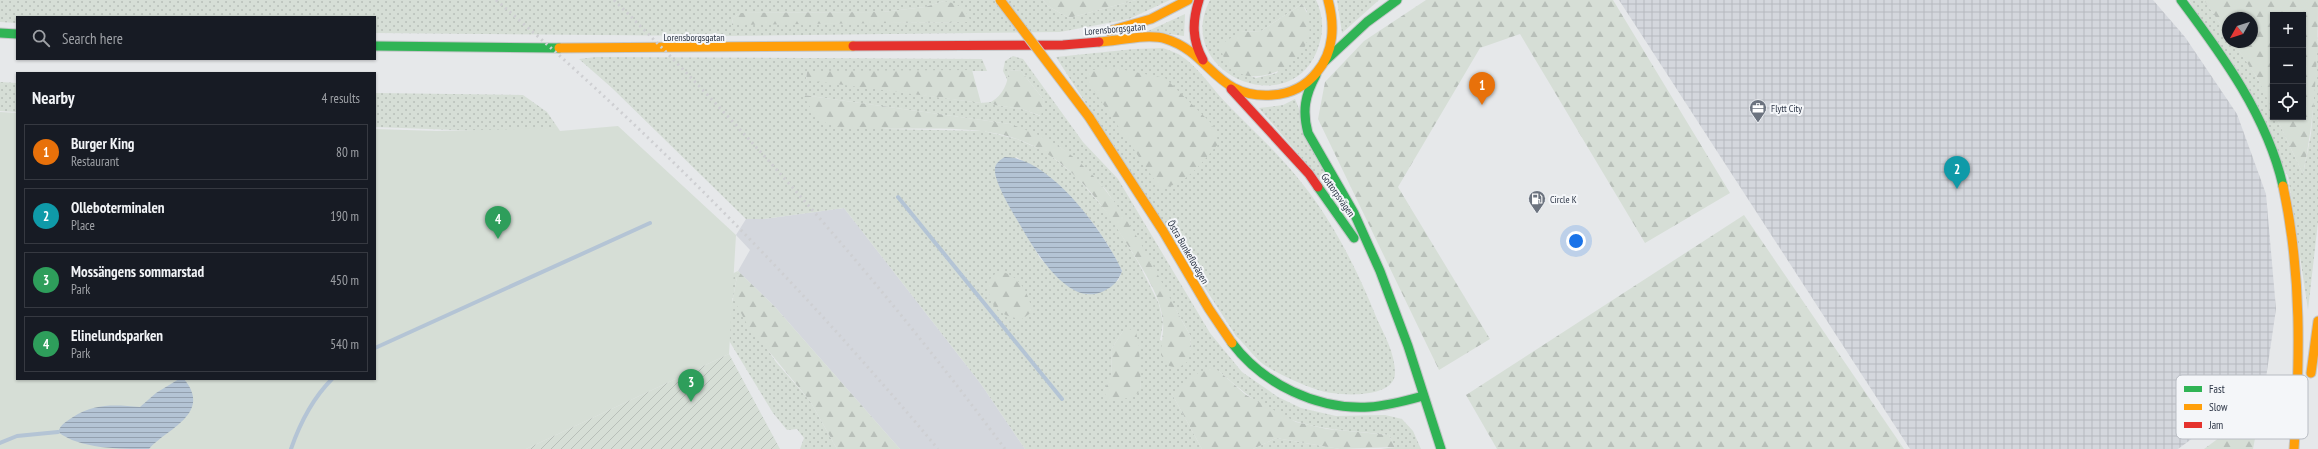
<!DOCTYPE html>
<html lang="en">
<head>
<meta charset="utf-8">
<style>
	:root { --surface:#171b24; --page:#242831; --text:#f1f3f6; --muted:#9ea1a6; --line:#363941; --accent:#b45309 }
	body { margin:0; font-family:"PT Sans Narrow",sans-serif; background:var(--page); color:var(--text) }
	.controls { position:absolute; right:12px; top:12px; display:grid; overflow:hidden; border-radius:0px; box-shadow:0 1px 3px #0004 }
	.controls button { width:36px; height:36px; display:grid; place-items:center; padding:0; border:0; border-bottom:1px solid var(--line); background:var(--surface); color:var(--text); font:20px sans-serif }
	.compass { position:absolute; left:2222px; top:12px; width:36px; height:36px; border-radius:50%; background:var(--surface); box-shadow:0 1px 3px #0004; rotate:231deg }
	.you { position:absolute; left:1576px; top:241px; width:14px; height:14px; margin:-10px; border:3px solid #fff; border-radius:50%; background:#1a73e8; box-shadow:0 0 0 6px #1a73e833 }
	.badge { display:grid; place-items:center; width:26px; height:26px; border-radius:50%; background:var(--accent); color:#fff; font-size:13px; font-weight:700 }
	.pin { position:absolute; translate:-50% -33px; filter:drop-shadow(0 1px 2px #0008) }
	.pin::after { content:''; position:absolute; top:21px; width:14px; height:12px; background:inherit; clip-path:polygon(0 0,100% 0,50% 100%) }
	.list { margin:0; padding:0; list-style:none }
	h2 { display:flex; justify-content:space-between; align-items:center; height:52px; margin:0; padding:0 16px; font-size:17px }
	h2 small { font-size:13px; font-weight:400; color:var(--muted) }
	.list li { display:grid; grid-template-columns:26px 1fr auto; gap:12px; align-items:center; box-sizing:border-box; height:56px; margin:0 8px 8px; padding:0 8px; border:1px solid var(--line); border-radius:0px }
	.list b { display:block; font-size:15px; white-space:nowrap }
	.list p { margin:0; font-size:13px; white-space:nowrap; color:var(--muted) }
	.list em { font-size:13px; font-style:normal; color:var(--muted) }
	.icon { flex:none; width:22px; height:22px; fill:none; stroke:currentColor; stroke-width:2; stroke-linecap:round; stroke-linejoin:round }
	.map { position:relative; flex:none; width:2318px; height:449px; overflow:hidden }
	.search { position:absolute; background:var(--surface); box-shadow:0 1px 3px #0004; left:16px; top:16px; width:360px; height:44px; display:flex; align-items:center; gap:10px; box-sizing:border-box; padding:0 14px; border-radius:0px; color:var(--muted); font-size:15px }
	.panel { position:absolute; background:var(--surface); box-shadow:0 1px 3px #0004; left:16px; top:72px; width:360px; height:308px; border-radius:0px }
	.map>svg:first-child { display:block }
	.built { fill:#d4d7dd }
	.industrial { fill:url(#industrial-grid) }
	.grass { fill:url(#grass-dots); fill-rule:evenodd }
	.forest { fill:url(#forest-firs) }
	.park { fill:#d6ded6 }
	.garden { fill:url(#garden-furrows) }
	.water { fill:url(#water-rules) }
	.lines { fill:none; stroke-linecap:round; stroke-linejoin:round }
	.stream { stroke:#b4c4d5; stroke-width:4 }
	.fast-casing { stroke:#c4c6c8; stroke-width:11 }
	.slow-casing { stroke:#c4c6c8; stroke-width:11 }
	.jam-casing { stroke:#c4c6c8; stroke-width:11 }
	.fast { stroke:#30b455; stroke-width:9 }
	.slow { stroke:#ff9f0a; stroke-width:9 }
	.jam { stroke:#e5322d; stroke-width:9 }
	.rail { stroke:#cecfd2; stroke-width:3; stroke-dasharray:2 4; stroke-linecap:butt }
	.slow-bridge-casing { stroke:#c4c6c8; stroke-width:11; stroke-linecap:butt }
	.slow-bridge { stroke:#ff9f0a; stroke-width:9 }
	.labels { text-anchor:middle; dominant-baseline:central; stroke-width:4; stroke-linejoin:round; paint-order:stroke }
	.street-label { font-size:10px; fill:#2b3445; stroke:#f4f6f9 }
	.poi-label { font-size:10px; fill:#2b3445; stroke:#f4f6f9; text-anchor:start }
	.key { fill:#f4f6f9; stroke:#b8bcc3; stroke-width:1 }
	.key-label { font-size:11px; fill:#2b3445 }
</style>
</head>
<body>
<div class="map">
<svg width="2318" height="449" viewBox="0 0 2318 449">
	<defs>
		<pattern id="industrial-grid" width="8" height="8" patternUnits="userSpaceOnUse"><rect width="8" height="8" fill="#d4d7dd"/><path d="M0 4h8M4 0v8" fill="none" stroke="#b6b9bf"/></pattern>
		<pattern id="grass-dots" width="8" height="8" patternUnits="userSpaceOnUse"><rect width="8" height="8" fill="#d6ded6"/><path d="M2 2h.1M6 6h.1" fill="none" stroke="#b8bfb9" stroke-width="1.8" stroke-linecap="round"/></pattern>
		<pattern id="forest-firs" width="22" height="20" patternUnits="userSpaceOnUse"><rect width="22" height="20" fill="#d6ded6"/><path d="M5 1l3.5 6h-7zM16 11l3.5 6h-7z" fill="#b8bfb9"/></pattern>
		<pattern id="garden-furrows" width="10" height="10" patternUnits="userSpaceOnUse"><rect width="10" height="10" fill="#d6ded6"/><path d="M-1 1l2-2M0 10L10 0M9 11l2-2" fill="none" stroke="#b8bfb9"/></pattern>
		<pattern id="water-rules" width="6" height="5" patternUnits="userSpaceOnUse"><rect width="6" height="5" fill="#b4c4d5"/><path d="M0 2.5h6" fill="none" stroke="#93a0af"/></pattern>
	</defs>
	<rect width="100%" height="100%" fill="#e6e8ea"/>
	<!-- built -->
	<polygon class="built" points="844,208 981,384 1025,449 900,449 775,307 738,271 750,250 736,235 746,219 764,219"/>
	<!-- industrial -->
	<polygon class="industrial" points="1619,0 2153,0 2185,37 2237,114 2266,194 2276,309 2265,385 2178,449 1910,449"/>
	<!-- grass -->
	<g class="grass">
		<path d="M0,0H1043L1048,6L1069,18L1136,0H1170L1129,19L1060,32L723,36L375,33V17H17V23L0,22ZM944,1L970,22L732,24L733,18L740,13L882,12L925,7Z"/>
		<path d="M1210,0H1316C1323,14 1324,30 1319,45C1295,125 1171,74 1210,0ZM1302,4L1307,11L1277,73L1256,78L1234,70L1240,32L1261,31Z"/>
		<polygon points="1337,0 1379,0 1342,33"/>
		<path d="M2189,0H2204L2228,35V42H2233C2245,60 2273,96 2273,117H2276L2303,174L2311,134L2318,34V222L2308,310L2288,176Z"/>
		<polygon points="1185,14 1184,36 1148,31"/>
		<path d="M1163,48C1168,50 1175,52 1180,55C1199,67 1212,89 1228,105C1251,129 1276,151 1297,177C1332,219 1357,269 1377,319C1385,336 1395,354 1395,373C1395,400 1335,396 1318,390C1301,384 1282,376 1266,366C1255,359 1246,345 1236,336L1056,57L1134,49Z"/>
		<path d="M1013,56L1023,59L1083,142L1118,179L1210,333L1242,372L1278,397L1301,408L1336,416L1385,415L1402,419L1413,431L1421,449H1381L1395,447L1389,435C1358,431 1328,431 1298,422C1268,414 1242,391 1219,371L1172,394L1202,449H1025L981,384L844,208L764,219H746L612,88L579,59L596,57L982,59L987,71H807L806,79L981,103L991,102L996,105L1022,109L1040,116L1044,100L1021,71L1009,70L1008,81L1003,71L1005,61ZM803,95L1010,124L1060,147L1083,166L1106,190L1126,220L1190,335L1191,350L1160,340L1163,323L1159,304L1138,262L1110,216L1077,177L1046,152L1017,139L983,131L885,129ZM1016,157C1064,184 1099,222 1122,271L1118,281L1057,276L1040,258L1006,200ZM1123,331L1139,363L1141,391L1104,390L1111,378L1112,348Z"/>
		<polygon points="0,82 17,83 17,112 0,111"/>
		<polygon points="375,93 523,95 547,112 558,128 509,132 375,127"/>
		<polygon points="1295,99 1336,198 1259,108 1283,105"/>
		<polygon points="738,271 733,298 776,362 810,401 837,449 800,449 804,438 797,429 787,430 773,413 725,334 733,298 376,449 412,423"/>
		<polygon points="1276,438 1340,449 1253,449"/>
	</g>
	<!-- forest -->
	<g class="forest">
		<polygon points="1043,0 1136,0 1069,18 1048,6"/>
		<polygon points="1426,0 1613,0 1730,193 1645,243 1520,34 1480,48 1398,187 1490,339 1439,370 1318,119 1325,82 1364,41"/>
		<path d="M2204,0H2318C2318,58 2315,117 2303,174L2276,117H2303V15H2273V111L2258,79L2233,42H2252V18H2228V35Z"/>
		<path d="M944,1C958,4 966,8 971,22L732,25L733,18L740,13L882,12L925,7Z"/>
		<path d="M1302,4C1339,59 1232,112 1220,45L1240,32L1261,31Z"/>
		<path d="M1110,67L1165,78L1211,123L1219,143C1203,161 1186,186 1160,188L1088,82V71Z"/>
		<polygon points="972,70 981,103 806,80 807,71"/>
		<path d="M1009,70L1021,71L1044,100L1041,116L1022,109L995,105L991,102C1003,95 1008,83 1009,70Z"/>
		<path d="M803,95L1010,124C1027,130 1044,136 1060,147C1122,189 1154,272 1190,335L1191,350L1187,362L1178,368L1169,366L1161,355C1161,344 1164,332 1163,322C1161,293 1135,257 1120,233C1096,193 1062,155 1017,139C969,123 914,131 864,128C853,128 835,128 826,123C815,116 809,106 803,95Z"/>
		<polygon points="1744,215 1904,449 1497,449 1466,395"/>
		<polygon points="738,271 775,307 900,449 837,449 810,401 748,326 733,298"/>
		<path d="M998,271C1018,274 1029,292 1032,312L1022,319C999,317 986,304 989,280Z"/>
		<polygon points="1129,329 1136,332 1139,346 1141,391 1129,398 1107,400 1104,390 1111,377 1112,348 1123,331"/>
		<polygon points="1211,367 1219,371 1246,395 1296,422 1327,429 1389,435 1395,447 1340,449 1276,438 1253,449 1202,449 1172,394 1198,373"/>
		<polygon points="2261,407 2253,449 2204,449"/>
	</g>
	<!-- park -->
	<polygon class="park" points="0,112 17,113 17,379 375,379 375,129 437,131 558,128 560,131 618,126 736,235 729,354 526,449 0,449"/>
	<!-- garden -->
	<polygon class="garden" points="729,354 780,449 526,449"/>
	<!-- water -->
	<g class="water">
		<path d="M1005,157C1050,157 1105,233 1122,271C1118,281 1114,286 1104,291C1066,310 1031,243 1016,218C1010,208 995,182 995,171C994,164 1000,160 1005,157Z"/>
		<path d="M179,379H184C213,414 166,429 149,449C119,449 80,449 58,432C61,424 67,421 73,417C96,403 115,405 140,407L156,393Z"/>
	</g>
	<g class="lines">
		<!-- stream -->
		<g class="stream">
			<polyline points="898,197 1062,399"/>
			<polyline points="375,348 650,223"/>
			<polyline points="0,443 17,436 58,432"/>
			<path d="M291,449C300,423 312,399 332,379"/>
		</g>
		<defs>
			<g id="fast">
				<path d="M2181,0C2223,56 2267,116 2283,186"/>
				<polyline points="0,33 17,34"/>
				<polyline points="375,46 559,48"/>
				<polyline points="1324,62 1367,22 1397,0"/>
				<path d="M1316,75C1305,95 1302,111 1308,133L1354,213L1380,271L1408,346L1441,449"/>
				<polyline points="1318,187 1354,238"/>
				<path d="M1232,343C1263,384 1317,410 1369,407C1387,406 1405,401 1423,396"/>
			</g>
			<g id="slow">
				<polyline points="1109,31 1151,19 1188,0"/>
				<path d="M1099,42C1118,41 1148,33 1166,39C1211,53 1216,99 1272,95C1290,94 1306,86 1317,72C1334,52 1335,25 1328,0"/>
				<polyline points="559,48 853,46"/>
				<polyline points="1089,117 1163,231 1209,309 1232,343"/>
				<path d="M2283,186C2302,274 2300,360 2294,449"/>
				<polyline points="2311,373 2318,321"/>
			</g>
			<g id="jam">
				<path d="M1199,0C1192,22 1192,40 1203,60"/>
				<polyline points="853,46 1063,45 1099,42"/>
				<polyline points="1231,89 1309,174 1318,187"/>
			</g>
		</defs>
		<!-- fast casing -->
		<use href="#fast" class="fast-casing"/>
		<!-- slow casing -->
		<use href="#slow" class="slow-casing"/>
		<!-- jam casing -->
		<use href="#jam" class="jam-casing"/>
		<!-- fast -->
		<use href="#fast" class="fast"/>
		<!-- slow -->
		<use href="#slow" class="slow"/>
		<!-- jam -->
		<use href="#jam" class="jam"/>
		<!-- rail -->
		<g class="rail">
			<path d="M496,0C656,137 803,287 938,449"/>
			<path d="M614,0C756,139 887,290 1005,449"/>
		</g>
		<defs>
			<polyline id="slow-bridge" points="1000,0 1089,117"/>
		</defs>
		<!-- slow-bridge casing -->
		<use href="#slow-bridge" class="slow-bridge-casing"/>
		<!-- slow-bridge -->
		<use href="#slow-bridge" class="slow-bridge"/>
	</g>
	<!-- icons -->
	<defs>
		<symbol id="office-pin" viewBox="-11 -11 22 30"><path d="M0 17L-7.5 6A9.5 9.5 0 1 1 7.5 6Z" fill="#6c737f" stroke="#f4f6f9"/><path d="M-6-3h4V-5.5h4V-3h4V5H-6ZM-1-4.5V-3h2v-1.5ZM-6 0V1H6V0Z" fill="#fff"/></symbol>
		<symbol id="fuel-pin" viewBox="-11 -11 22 30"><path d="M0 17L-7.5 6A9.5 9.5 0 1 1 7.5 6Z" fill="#6c737f" stroke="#f4f6f9"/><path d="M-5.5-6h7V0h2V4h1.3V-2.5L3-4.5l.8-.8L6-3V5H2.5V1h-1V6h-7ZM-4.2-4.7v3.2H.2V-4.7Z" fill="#fff"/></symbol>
	</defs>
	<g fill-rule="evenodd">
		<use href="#office-pin" x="1748" y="98" width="20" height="27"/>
		<use href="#fuel-pin" x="1527" y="189" width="20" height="27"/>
	</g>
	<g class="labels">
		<!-- street labels -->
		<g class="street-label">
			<text transform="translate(1115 29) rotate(-5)">Lorensborgsgatan</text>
			<text x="694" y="37">Lorensborgsgatan</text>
			<text transform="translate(1338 195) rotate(55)">Gottorpsvägen</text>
			<text transform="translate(1188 252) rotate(60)">Östra Bunkeflovägen</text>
		</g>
		<!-- poi labels -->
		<g class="poi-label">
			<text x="1771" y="108">Flytt City</text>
			<text x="1550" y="199">Circle K</text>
		</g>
	</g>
	<!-- legend -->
	<rect x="2176" y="375" width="132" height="64" rx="6" class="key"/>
	<rect x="2184" y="386" width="18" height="6" fill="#30b455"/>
	<rect x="2184" y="404" width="18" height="6" fill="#ff9f0a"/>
	<rect x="2184" y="422" width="18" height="6" fill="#e5322d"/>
	<g class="key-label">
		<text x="2209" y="393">Fast</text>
		<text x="2209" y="411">Slow</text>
		<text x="2209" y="429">Jam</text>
	</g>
</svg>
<div class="controls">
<button>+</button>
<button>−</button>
<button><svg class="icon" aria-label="locate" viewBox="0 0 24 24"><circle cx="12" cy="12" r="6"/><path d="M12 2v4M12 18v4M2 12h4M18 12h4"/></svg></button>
</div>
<svg class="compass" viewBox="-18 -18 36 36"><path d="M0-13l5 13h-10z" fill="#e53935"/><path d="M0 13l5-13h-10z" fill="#9ea1a6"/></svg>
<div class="you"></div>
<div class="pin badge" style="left:1482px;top:105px;background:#e8710a">1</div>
<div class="pin badge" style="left:1957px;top:189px;background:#0f9aa8">2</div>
<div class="pin badge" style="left:691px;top:402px;background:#2e9e5b">3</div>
<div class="pin badge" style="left:498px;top:239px;background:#2e9e5b">4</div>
<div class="search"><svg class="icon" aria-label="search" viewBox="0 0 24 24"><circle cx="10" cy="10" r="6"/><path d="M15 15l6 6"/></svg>Search here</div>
<section class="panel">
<h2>Nearby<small>4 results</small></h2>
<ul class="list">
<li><span class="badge" style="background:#e8710a">1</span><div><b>Burger King</b><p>Restaurant</p></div><em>80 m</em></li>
<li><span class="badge" style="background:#0f9aa8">2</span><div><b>Olleboterminalen</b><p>Place</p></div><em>190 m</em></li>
<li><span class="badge" style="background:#2e9e5b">3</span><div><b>Mossängens sommarstad</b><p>Park</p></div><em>450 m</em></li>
<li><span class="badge" style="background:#2e9e5b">4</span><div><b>Elinelundsparken</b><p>Park</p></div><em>540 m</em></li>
</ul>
</section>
</div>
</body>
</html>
